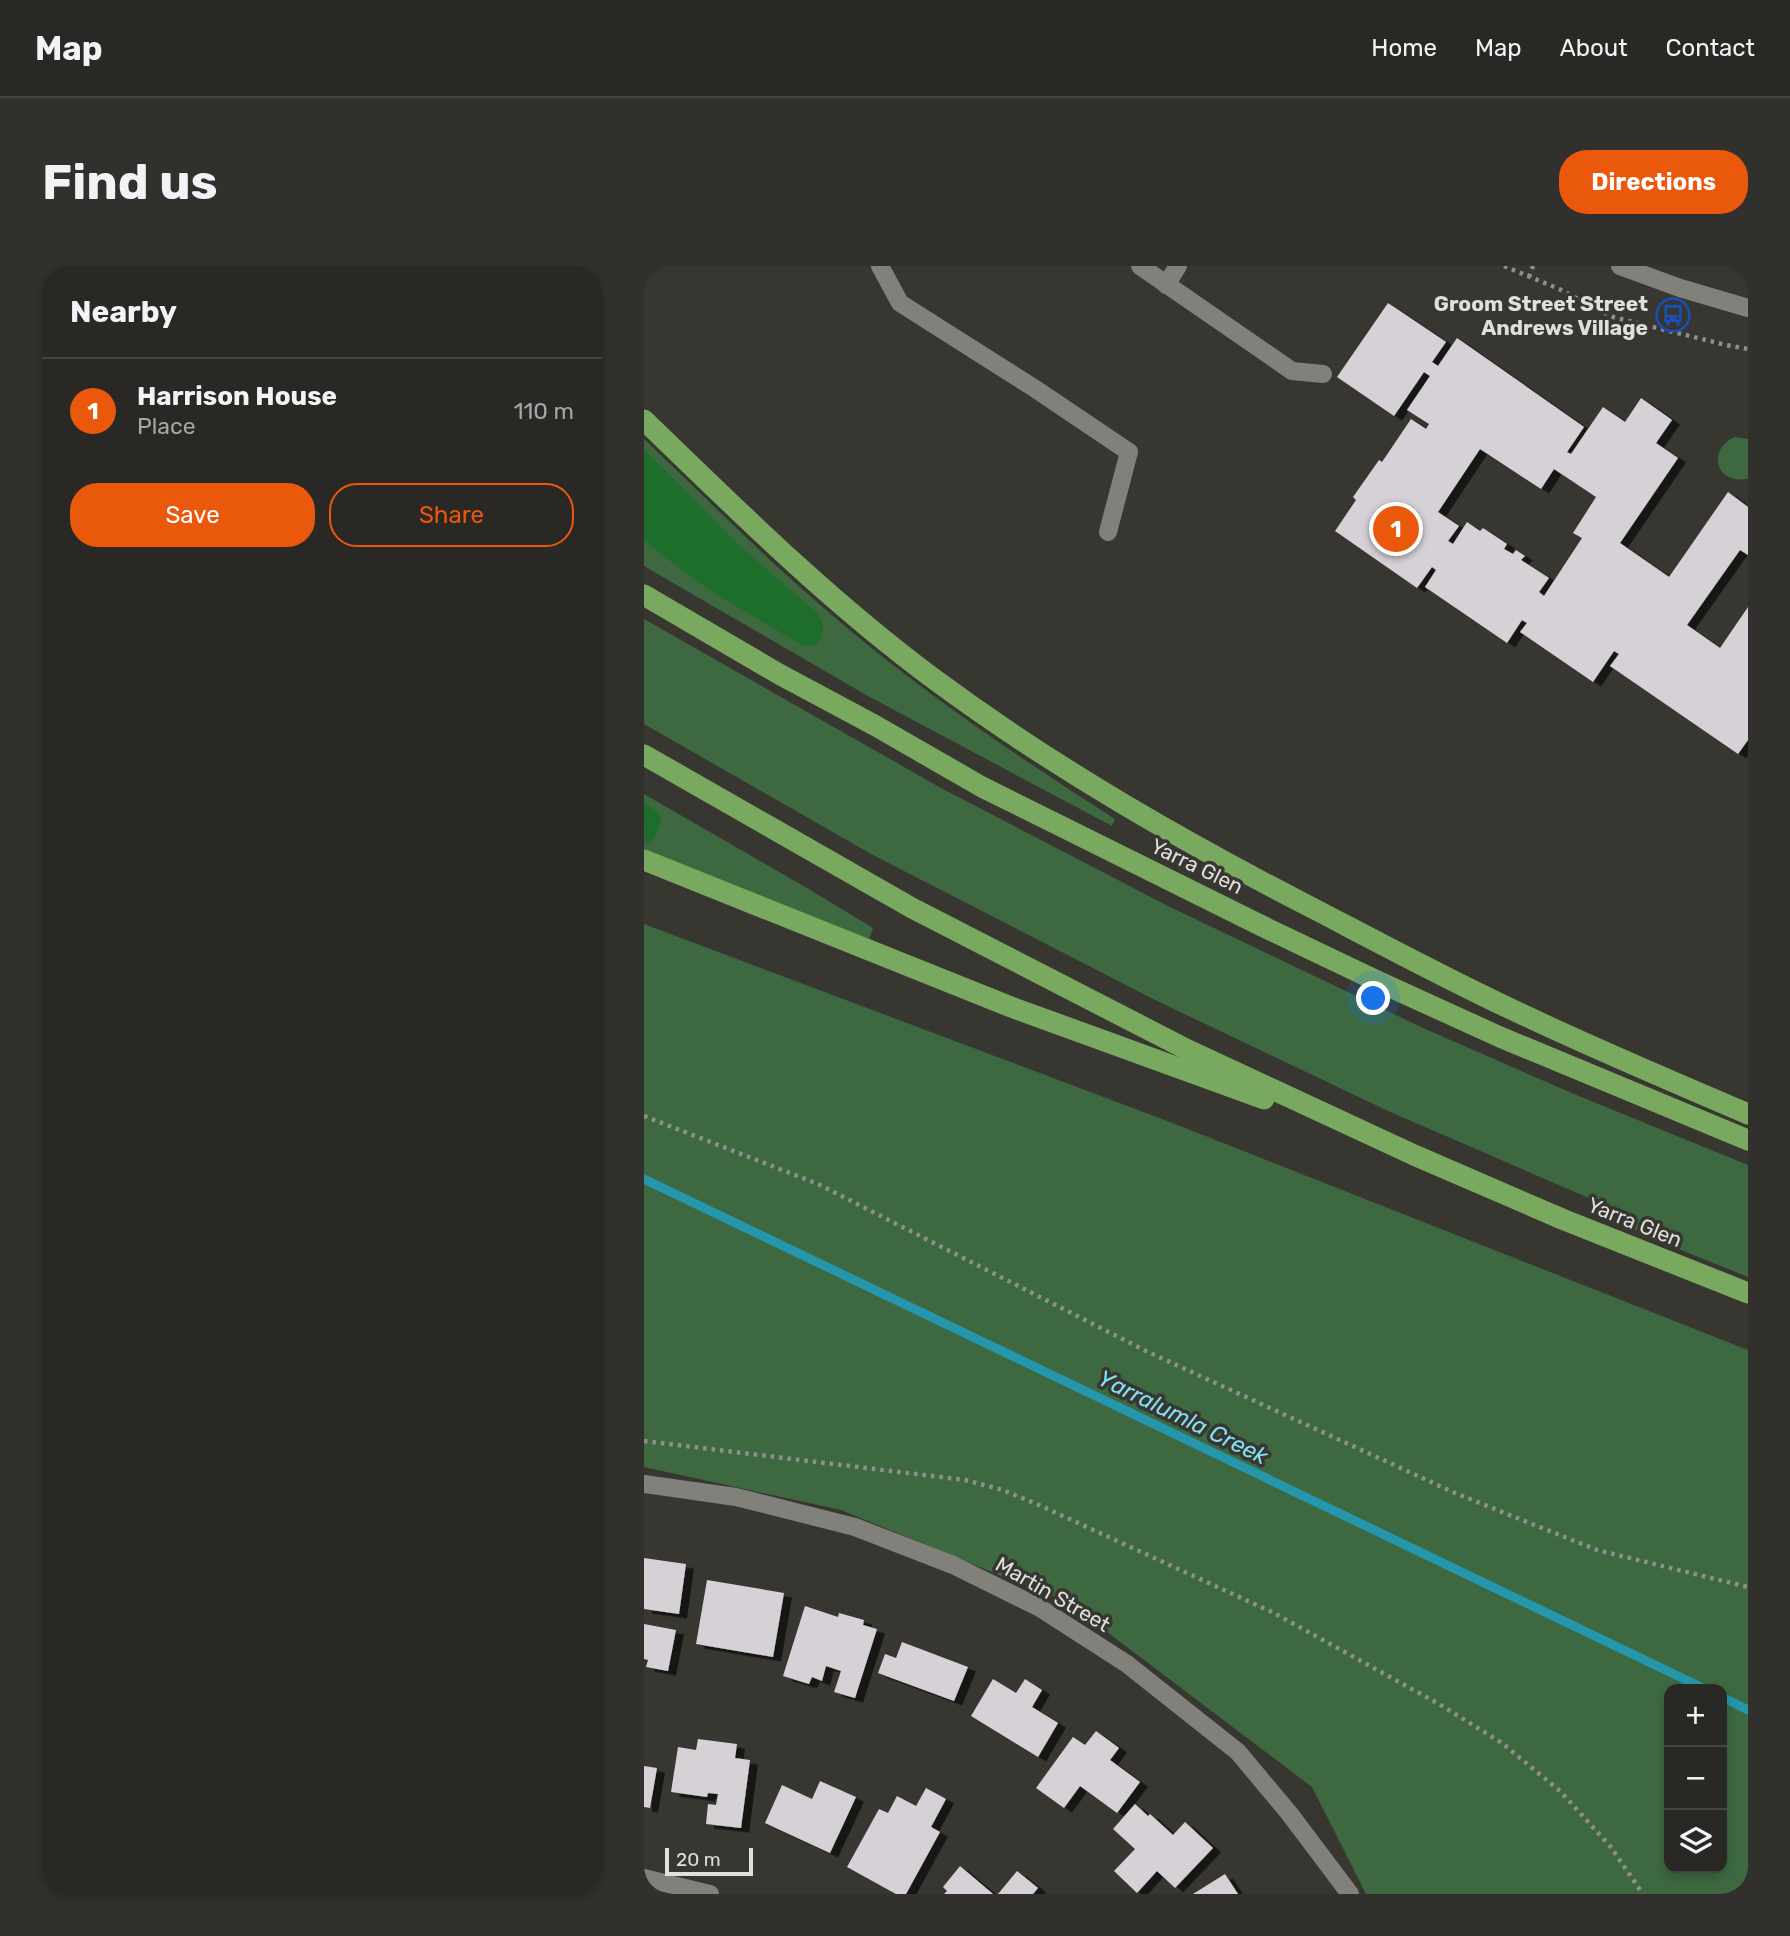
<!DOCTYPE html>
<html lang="en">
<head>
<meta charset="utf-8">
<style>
	:root { --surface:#2a2825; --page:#32302d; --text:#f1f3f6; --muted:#a5a6a7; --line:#464442; --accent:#ea580c }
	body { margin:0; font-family:Rubik,sans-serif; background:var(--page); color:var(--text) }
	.controls { position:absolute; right:21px; bottom:21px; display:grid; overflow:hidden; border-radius:14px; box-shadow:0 4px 10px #0003 }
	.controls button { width:63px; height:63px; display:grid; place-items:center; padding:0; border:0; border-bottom:2px solid var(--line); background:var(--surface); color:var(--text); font:35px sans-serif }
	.scale { position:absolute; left:21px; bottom:18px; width:88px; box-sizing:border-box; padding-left:7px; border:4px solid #e1dfdd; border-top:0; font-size:19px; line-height:24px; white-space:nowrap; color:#e1dfdd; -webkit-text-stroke:5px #383631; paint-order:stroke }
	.you { position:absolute; left:730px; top:733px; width:24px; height:24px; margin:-18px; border:5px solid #fff; border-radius:50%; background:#1a73e8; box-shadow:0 0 0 10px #1a73e833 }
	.badge { display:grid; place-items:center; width:46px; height:46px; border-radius:50%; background:var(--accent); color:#fff; font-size:23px; font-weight:700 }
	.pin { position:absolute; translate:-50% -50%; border:4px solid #fff; box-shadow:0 2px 7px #0006 }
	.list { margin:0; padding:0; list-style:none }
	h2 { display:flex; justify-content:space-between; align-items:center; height:91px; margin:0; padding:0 28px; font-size:30px }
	h2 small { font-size:23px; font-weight:400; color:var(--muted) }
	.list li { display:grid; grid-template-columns:46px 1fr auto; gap:21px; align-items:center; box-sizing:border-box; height:105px; padding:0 28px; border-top:2px solid var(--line) }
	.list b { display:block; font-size:26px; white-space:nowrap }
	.list p { margin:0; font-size:23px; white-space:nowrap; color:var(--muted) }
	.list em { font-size:23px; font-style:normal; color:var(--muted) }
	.actions { display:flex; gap:14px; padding:21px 28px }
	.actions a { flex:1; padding:16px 0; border:2px solid var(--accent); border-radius:28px; text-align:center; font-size:24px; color:var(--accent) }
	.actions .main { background:var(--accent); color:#fff }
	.icon { flex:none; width:38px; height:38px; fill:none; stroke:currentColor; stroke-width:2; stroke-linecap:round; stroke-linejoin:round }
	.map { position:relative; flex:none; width:1104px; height:1628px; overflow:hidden; border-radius:28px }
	header { display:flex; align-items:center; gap:42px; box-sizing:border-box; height:98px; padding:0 35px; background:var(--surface); border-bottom:2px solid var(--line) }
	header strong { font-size:33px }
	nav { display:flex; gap:38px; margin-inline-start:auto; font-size:24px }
	.intro { display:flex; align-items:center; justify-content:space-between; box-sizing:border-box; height:168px; padding:0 42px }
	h1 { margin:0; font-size:49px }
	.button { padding:18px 32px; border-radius:28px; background:var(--accent); color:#fff; font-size:24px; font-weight:700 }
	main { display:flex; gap:42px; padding:0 42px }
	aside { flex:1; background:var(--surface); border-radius:28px; box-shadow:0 4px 10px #0003 }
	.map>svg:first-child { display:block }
	.green { fill:#3d6840; fill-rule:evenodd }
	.forest { fill:#1d6d2b }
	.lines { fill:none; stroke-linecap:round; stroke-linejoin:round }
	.stream { stroke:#2497ac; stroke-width:9 }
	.building { fill:#d5d1d6; fill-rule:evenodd; filter:url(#shadow) }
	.path { stroke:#918f8c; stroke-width:4.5; stroke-dasharray:3.5 5; stroke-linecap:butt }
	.service { stroke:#82807b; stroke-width:18 }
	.minor { stroke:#82807b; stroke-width:18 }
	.tertiary { stroke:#82807b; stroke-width:18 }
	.motorway { stroke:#79a85f; stroke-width:21 }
	.labels { text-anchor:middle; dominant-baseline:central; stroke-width:7; stroke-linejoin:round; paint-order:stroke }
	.poi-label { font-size:21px; font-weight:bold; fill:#e1dfdd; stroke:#383631; text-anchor:end }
	.street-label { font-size:21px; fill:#e1dfdd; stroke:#383631 }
	.water-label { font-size:23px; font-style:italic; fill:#82e0f4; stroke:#383631 }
</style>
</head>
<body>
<header>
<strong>Map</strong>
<nav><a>Home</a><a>Map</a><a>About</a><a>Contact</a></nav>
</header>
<div class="intro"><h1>Find us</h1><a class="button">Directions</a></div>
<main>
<aside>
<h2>Nearby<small></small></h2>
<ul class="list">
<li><span class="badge">1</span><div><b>Harrison House</b><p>Place</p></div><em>110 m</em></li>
</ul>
<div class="actions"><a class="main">Save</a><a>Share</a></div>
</aside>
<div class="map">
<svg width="1104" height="1628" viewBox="0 0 1104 1628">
	<defs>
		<filter id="shadow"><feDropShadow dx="8" dy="4.5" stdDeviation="0" flood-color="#0009"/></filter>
	</defs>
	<rect width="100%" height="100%" fill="#383631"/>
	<!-- green -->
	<g class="green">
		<path d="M1091,171L1104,173V212L1102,213C1071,218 1063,183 1091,171Z"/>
		<path d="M0,173C58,228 114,285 174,337C266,418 368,487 471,553L468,560L222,429L0,300Z"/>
		<polygon points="0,353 297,522 524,640 779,762 930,828 1104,899 1104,1011 1022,978 968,953 970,943 744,845 511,734 227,588 0,458"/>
		<polygon points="0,528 163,622 229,662 225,673 168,652 0,584"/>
		<path d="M0,658L526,856L1104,1084V1628H722L668,1521L426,1338L197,1244L0,1201ZM1025,1423H1078V1602H1025Z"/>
	</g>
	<!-- forest -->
	<g class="forest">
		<polygon points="0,183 97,281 174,348 179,359 177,372 174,377 170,380 158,379 72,328 44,309 0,274"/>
		<polygon points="0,537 15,547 17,555 10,573 1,578"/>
	</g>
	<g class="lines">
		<!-- stream -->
		<g class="stream">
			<polyline points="0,913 1061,1423"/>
			<polyline points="1078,1431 1104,1444"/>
		</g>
	</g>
	<!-- building -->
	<g class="building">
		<path d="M744,37L802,76L788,96L794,100L813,72L940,161L923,186L927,188L959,141L981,156L997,132L1028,154L1012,177L1034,192L976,277L1025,311L1084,226L1104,241V289L1096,284L1043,359L1076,382L1104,341V474L1094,488L966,400L975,388L970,385L949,416L876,366L883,357L878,354L863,377L781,321L792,304L788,301L773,322L691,265L712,234L709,231L735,194L738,196L767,153L782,163L785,158L763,144L786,110L780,106L750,150L693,111ZM836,183L897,223L910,203L952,231L929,267L938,272L900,330L895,326L905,312L877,294L881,290L872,284L869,288L860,283L863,278L839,262L836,265L823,256L809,278L804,275L815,260L794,246Z"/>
		<polygon points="0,1292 42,1298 35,1348 0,1343"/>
		<polygon points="63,1314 140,1327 129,1391 52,1378"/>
		<polygon points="161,1340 194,1351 195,1347 220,1354 219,1359 233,1363 211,1432 190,1426 197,1405 182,1400 178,1415 168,1411 165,1418 139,1410"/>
		<polygon points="0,1358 32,1364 24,1405 2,1401 4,1394 0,1393"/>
		<polygon points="258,1376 324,1401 310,1435 234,1407 241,1388 252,1392"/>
		<polygon points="349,1413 372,1427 381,1413 398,1424 388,1441 414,1457 394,1491 327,1450"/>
		<polygon points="452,1465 475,1482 466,1494 496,1516 473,1547 436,1520 420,1542 392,1522 429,1471 441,1479"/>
		<polygon points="54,1473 93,1478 91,1492 106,1494 97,1562 62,1558 64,1538 72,1539 74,1528 64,1527 63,1531 27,1526 34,1481 52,1484"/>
		<polygon points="0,1500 13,1502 6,1542 0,1541"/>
		<polygon points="176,1515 212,1531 186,1587 121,1557 138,1519 168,1533"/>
		<polygon points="282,1522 302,1533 287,1561 296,1566 262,1628 252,1628 203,1601 235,1543 244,1547 253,1530 272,1540"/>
		<polygon points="491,1538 504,1550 506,1548 529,1569 541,1556 569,1582 531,1622 513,1605 493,1627 470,1605 491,1583 469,1563"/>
		<polygon points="316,1600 349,1628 300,1628 303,1625 299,1621"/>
		<polygon points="373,1605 394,1622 389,1628 354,1628"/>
		<polygon points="581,1608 594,1628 549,1628"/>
	</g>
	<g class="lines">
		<!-- path -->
		<g class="path">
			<polyline points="860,0 915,23 969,51 1082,79 1104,83"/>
			<polyline points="885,11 889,0"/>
			<polyline points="0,850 174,918 502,1085 811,1227 953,1284 1104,1321"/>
			<polyline points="0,1175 321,1214 359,1224 395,1239 630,1347 795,1438 858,1477 916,1525 966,1580 999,1628"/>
		</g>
		<!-- service -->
		<g class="service">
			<polyline points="236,0 256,37 390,122 485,186 464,266"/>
			<polyline points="496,0 648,105 679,108"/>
			<polyline points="522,19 534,0"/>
		</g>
		<!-- minor -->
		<g class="minor">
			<polyline points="0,1218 92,1231 211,1261 309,1299 396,1342 483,1398 594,1486 645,1547 706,1628"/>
			<polyline points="0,1612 66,1628"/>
		</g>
		<!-- tertiary -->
		<polyline class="tertiary" points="976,0 1036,22 1104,42"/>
		<!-- motorway -->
		<g class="motorway">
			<path d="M0,154C93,244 186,336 290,413C413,504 545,579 680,648C743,681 805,714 869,744C946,781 1025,814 1104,848"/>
			<polyline points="0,329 135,408 232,460 338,521 616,659 733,715 856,771 1104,874"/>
			<polyline points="0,489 268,642 542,783 770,889 918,953 1104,1027"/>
			<polyline points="0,594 367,741 620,833"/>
		</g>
	</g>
	<!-- icons -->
	<defs>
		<symbol id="bus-ring" viewBox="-11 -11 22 22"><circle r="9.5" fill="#383631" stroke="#1a4fb4" stroke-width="1.5"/><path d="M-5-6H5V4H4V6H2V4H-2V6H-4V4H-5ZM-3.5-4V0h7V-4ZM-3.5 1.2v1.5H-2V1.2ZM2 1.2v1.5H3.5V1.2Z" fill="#1a4fb4"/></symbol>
	</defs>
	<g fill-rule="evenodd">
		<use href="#bus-ring" x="1010" y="30" width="38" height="38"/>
	</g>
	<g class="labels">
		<!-- poi labels -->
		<g class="poi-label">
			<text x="1004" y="37">Groom Street Street<tspan x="1004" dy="24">Andrews Village</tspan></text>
		</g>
		<!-- street labels -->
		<g class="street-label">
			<text transform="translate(553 600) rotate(26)">Yarra Glen</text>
			<text transform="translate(991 956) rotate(22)">Yarra Glen</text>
			<text transform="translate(409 1328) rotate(30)">Martin Street</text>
		</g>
		<!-- water labels -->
		<g class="water-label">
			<text transform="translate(539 1151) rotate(26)">Yarralumla Creek</text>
		</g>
	</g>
</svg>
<div class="controls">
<button>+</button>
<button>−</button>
<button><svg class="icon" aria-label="layers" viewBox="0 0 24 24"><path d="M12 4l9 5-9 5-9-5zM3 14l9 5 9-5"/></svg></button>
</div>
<div class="scale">20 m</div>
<div class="you"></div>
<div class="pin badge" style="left:752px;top:263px">1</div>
</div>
</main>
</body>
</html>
